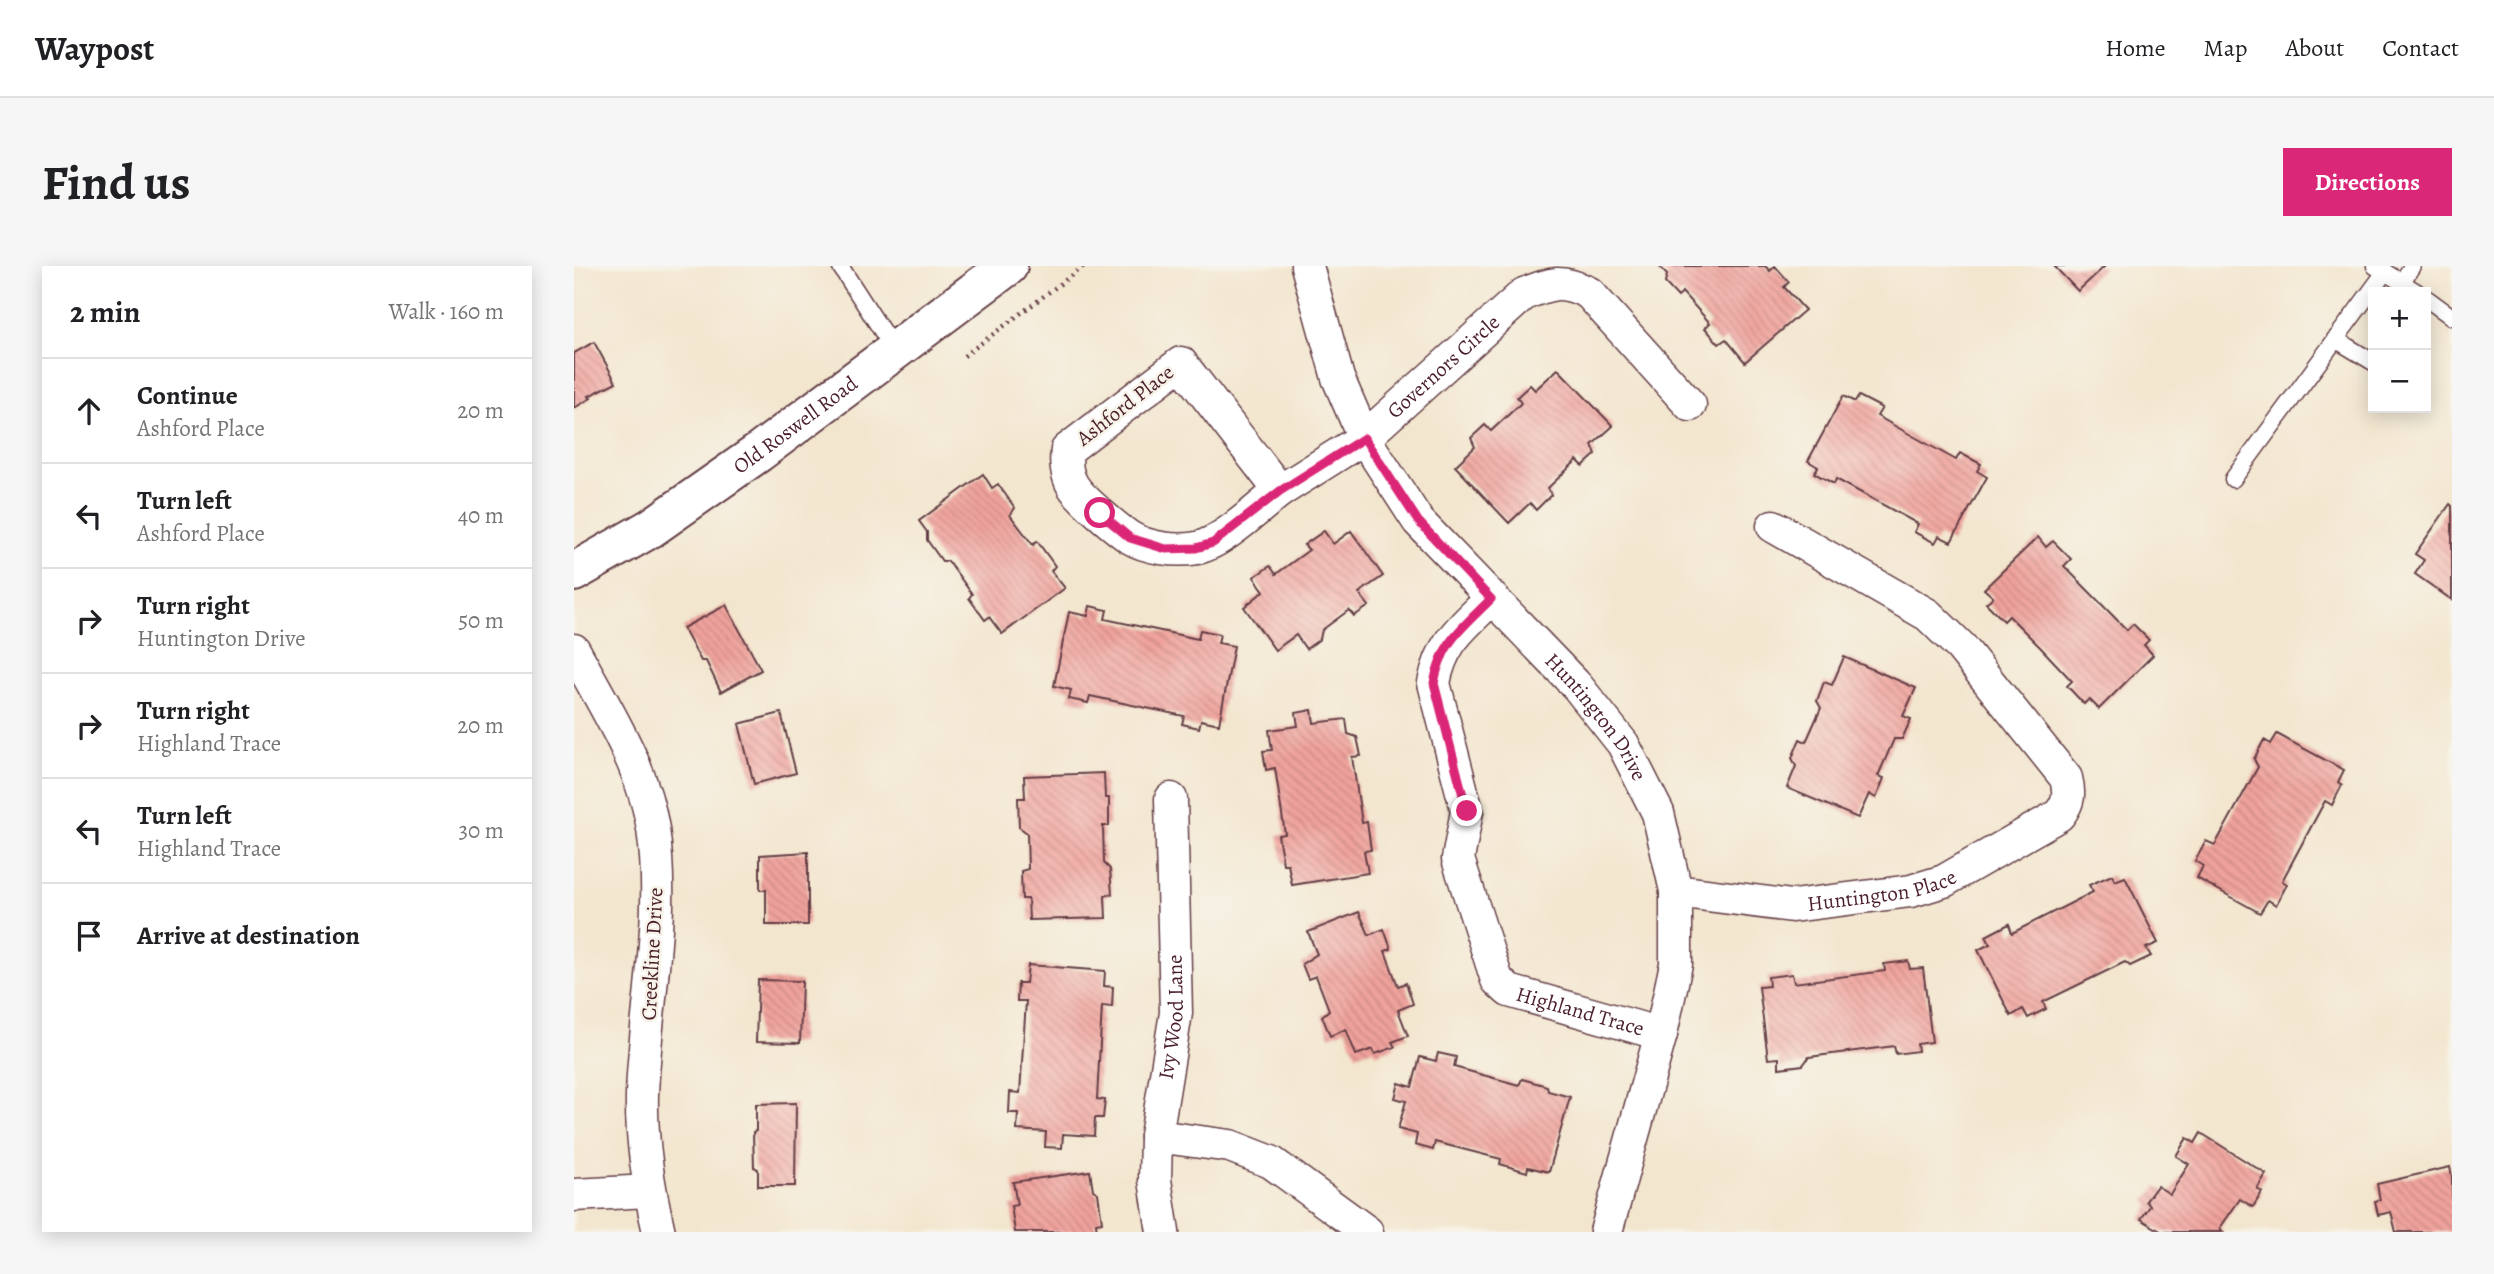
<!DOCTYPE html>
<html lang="en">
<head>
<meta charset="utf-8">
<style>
	:root { --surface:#fff; --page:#f6f6f6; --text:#202124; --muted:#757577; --line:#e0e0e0; --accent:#db2777 }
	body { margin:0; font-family:Alegreya,serif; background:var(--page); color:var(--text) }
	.controls { position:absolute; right:21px; top:21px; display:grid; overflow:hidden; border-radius:0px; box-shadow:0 4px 18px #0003 }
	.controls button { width:63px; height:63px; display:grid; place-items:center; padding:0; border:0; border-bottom:2px solid var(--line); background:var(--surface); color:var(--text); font:35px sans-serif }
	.stop { position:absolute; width:21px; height:21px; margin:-16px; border:5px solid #db2777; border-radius:50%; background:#fff }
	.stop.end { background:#db2777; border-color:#fff; box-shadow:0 2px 7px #0008 }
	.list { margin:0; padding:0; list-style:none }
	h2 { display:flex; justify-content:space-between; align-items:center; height:91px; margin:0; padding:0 28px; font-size:30px }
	h2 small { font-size:23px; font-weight:400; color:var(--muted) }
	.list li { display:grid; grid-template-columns:46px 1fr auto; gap:21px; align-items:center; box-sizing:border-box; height:105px; padding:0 28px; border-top:2px solid var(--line) }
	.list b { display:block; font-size:26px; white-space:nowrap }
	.list p { margin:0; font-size:23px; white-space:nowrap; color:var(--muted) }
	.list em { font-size:23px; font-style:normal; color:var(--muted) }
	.icon { flex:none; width:38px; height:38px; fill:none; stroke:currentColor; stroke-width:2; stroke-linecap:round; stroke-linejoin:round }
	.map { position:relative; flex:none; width:1878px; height:966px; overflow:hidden; border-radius:0px }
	header { display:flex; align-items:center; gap:42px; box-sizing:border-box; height:98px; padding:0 35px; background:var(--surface); border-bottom:2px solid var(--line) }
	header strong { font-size:33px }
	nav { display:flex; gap:38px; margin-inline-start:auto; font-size:24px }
	.intro { display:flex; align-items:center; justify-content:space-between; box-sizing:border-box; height:168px; padding:0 42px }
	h1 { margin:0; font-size:49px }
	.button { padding:18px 32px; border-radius:0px; background:var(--accent); color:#fff; font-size:24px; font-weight:700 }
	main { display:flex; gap:42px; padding:0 42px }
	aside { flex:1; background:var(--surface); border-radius:0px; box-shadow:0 4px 18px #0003 }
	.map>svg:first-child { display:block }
	.building { fill:url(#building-back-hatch) }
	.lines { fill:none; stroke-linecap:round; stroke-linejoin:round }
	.service-casing { stroke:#633d44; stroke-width:19 }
	.minor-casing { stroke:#633d44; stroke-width:35 }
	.tertiary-casing { stroke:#633d44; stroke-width:42 }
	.path { stroke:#633d44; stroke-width:4.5; stroke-dasharray:2 5; stroke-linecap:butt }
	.service { stroke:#fff; stroke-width:16 }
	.minor { stroke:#fff; stroke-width:32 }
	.tertiary { stroke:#fff; stroke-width:38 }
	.route { stroke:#db2777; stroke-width:9 }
	.labels { text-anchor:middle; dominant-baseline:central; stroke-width:5; stroke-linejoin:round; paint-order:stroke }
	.street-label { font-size:21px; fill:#4a1f2b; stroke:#f7f3e8 }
</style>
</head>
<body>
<header>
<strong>Waypost</strong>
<nav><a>Home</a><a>Map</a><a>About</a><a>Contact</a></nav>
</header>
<div class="intro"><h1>Find us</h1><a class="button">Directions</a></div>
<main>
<aside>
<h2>2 min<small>Walk · 160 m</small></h2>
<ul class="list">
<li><svg class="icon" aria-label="ahead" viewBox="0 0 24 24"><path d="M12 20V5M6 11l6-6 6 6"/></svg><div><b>Continue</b><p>Ashford Place</p></div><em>20 m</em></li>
<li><svg class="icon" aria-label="left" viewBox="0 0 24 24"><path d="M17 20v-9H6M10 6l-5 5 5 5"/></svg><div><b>Turn left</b><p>Ashford Place</p></div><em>40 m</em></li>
<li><svg class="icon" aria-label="right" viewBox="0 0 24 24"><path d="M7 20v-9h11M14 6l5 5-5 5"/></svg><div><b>Turn right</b><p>Huntington Drive</p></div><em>50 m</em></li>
<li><svg class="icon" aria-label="right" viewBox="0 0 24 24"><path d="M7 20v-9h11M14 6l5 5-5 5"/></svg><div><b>Turn right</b><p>Highland Trace</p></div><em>20 m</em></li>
<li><svg class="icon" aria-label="left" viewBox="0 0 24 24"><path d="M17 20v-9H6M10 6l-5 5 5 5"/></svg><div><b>Turn left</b><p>Highland Trace</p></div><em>30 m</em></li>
<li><svg class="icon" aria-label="arrive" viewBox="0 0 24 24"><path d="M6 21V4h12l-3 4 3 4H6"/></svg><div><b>Arrive at destination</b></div></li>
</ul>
</aside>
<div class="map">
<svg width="1878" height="966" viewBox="0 0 1878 966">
	<defs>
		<pattern id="building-back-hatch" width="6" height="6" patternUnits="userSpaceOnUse" patternTransform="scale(1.75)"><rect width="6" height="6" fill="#f1a39d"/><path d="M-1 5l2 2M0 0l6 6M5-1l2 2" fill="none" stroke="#c58480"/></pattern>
	</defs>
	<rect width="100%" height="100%" fill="#f7f3e8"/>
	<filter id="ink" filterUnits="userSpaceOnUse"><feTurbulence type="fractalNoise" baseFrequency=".0143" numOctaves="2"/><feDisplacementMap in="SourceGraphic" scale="14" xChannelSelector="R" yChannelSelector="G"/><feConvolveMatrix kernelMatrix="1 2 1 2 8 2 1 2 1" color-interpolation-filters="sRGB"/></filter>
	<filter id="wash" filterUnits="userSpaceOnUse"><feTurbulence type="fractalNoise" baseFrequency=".00686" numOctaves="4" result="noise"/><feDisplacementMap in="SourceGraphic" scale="28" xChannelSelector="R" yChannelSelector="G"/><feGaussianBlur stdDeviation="1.57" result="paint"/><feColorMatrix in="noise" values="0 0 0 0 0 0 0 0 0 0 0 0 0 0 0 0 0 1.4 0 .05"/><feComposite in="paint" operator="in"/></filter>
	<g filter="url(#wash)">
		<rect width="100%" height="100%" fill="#f3e6cf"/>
		<g id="blocks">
			<!-- building -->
			<g class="building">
				<polygon points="1085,0 1191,0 1196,5 1201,0 1215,16 1210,21 1231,44 1171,96 1152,73 1145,78 1131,62 1136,57 1108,26 1104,31 1091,17 1093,9"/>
				<polygon points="1480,0 1531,0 1504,25"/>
				<polygon points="20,76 42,116 15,130 17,132 0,142 0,87"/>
				<polygon points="984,103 1039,160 1018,179 1022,188 1009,200 1003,194 974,222 977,229 962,244 956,237 935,257 881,200 901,181 897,172 911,159 917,165 947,137 943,131 956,119 961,124"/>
				<polygon points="1269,130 1281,136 1285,130 1308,142 1303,150 1382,194 1386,187 1407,198 1403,205 1413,211 1377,276 1365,270 1361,277 1340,266 1344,258 1262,213 1260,218 1240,207 1244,201 1234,195"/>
				<polygon points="409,208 418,222 424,218 441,242 436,249 459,279 463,275 481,300 477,305 491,322 428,368 415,351 411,354 395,332 398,328 374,295 368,295 353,274 353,266 345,255"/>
				<polygon points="1876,238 1878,240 1878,334 1841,308 1850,294 1841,288"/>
				<polygon points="750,265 759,278 777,265 809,310 785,327 795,340 780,350 775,344 748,364 746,373 732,383 722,369 701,384 670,341 690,325 680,311 696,300 702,308 735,284 730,279"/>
				<polygon points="1464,271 1472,281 1479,275 1497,293 1490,300 1553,364 1559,358 1575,374 1570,379 1579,389 1525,443 1515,433 1510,438 1493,420 1498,415 1467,382 1435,350 1430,355 1412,337 1419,331 1410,323"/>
				<polygon points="152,339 187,404 147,426 132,395 127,395 109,362"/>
				<polygon points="516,340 533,344 531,353 624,373 626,364 646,368 644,377 660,380 645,458 627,454 625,462 608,458 610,450 516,430 514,437 495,433 497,424 480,420 495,346 514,350"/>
				<polygon points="1270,391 1342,422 1329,450 1337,453 1328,473 1320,473 1304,510 1310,512 1302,532 1295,528 1284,552 1213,522 1222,500 1218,492 1226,473 1232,476 1247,442 1243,435 1250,416 1258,419"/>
				<polygon points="738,444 740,457 772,453 774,468 783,471 787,490 778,491 788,557 793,556 797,584 790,585 794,607 718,619 714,598 709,598 704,569 711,568 701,502 692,504 689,485 698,484 695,464 724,460 722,447"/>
				<polygon points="207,447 222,507 180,518 165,458"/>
				<polygon points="1703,468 1770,504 1764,516 1768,519 1758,539 1751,535 1708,615 1713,618 1702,639 1694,634 1686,647 1623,612 1629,600 1621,595 1632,575 1641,579 1684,501 1680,493 1690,474 1697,478"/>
				<polygon points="530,507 531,532 535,532 535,560 529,560 530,597 536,603 538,628 531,630 532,652 455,654 454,633 448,633 447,605 454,603 453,567 445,561 444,532 451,532 450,510"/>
				<polygon points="234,586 234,659 192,659 192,624 186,624 186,589"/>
				<polygon points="1538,609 1541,615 1551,611 1584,677 1572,682 1577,690 1556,700 1551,696 1469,736 1472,743 1454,752 1449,743 1437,750 1404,684 1416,678 1412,670 1435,658 1438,667 1519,626 1515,619"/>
				<polygon points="785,646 795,669 810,663 817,683 811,685 824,720 832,717 839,738 824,744 834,770 818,776 821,781 801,788 799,783 782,789 772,763 756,770 748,750 755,744 742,710 734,713 728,698 743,688 734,666"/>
				<polygon points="1334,695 1336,703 1349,702 1358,776 1343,778 1344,785 1322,788 1320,780 1235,791 1229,799 1205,802 1205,792 1194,793 1185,721 1195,720 1194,711 1218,708 1220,717 1311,705 1310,698"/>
				<polygon points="454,699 531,705 530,720 539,721 538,741 528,740 523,833 531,834 529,852 521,852 520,870 489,868 488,882 471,881 472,866 443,864 444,847 435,847 436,826 446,827 452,735 443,735 444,717 452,717"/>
				<polygon points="184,714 228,715 226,777 182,776"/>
				<polygon points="864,787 882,791 880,801 945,819 948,813 973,820 974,825 996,831 975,906 954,901 953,906 926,898 927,893 861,876 859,884 841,879 843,868 824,863 832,835 821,832 825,817 838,821 846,791 862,795"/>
				<polygon points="222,837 221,920 184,920 184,903 180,901 179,866 182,865 182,838"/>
				<polygon points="1627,867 1692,908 1683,923 1688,926 1679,941 1666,933 1646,962 1649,966 1588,966 1567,953 1576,940 1572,935 1583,920 1596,928 1615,898 1602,890 1613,872 1621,877"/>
				<polygon points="1876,901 1878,911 1878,966 1822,966 1817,946 1804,949 1801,935 1806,934 1803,918"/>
				<polygon points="516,905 519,924 524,927 528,956 522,957 523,966 441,966 437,940 443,939 439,916"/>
			</g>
		</g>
	</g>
	<g filter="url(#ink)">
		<use href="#blocks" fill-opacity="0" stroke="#633d44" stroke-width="2"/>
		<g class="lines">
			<defs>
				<g id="service">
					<polyline points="266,0 321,85"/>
					<polyline points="1801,0 1843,26"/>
					<polyline points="1828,16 1838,0"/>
					<polyline points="1852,32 1878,51"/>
					<polyline points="1761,73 1799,96"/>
					<polyline points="1659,213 1811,6"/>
				</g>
				<g id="minor">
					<path id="s1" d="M733,0L764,112L790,172L844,255L1003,420L1049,478L1084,547L1102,625V698L1087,768L1032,966"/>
					<path d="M607,97L706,225C685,241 648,277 623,282C602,286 573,282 555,271C542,262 507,233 499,220C493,210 491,196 493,184Z"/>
					<path id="s2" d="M706,225L790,172L950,28C978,17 987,13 1015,27L1116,139"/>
					<path id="s3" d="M917,333C888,362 868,375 860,417L893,545L884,593L923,714L935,725L1087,768"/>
					<path d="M0,384C30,440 69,499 79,563C92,652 71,741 68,829C67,873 75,923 85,966"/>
					<path id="s4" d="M1102,625L1218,640L1337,625L1370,615L1485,549C1495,536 1496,528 1492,512L1387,381L1354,349L1199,260"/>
					<polyline points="582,870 656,880 697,896 793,966"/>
					<polyline points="0,929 75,925"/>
					<path id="s5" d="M589,966L581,914L582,870L602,747L597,533"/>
				</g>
				<g id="tertiary">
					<path id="s6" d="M0,306L77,262L184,187L434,0"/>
				</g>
			</defs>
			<!-- service casing -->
			<use href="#service" class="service-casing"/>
			<!-- minor casing -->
			<use href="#minor" class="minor-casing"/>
			<!-- tertiary casing -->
			<use href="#tertiary" class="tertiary-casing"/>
			<!-- path -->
			<polyline class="path" points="390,90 510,0"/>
			<!-- service -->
			<use href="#service" class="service"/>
			<!-- minor -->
			<use href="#minor" class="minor"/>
			<!-- tertiary -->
			<use href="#tertiary" class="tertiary"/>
		</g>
	</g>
	<g class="lines" filter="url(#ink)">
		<!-- route -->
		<path class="route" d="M526,247L556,272L592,283L622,282L639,277L706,225L790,172L844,255L917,333C888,362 868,375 860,417L893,545"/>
	</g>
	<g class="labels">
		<!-- street labels -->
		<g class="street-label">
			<text stroke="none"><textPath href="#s2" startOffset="206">Governors Circle</textPath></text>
			<text transform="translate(551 139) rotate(-38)">Ashford Place</text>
			<text stroke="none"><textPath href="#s6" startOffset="266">Old Roswell Road</textPath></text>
			<text stroke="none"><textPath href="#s1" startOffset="546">Huntington Drive</textPath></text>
			<text stroke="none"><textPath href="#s4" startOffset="208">Huntington Place</textPath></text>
			<text transform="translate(78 688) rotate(-87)">Creekline Drive</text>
			<text stroke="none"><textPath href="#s3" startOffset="502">Highland Trace</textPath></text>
			<text stroke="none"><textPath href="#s5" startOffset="217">Ivy Wood Lane</textPath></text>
		</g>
	</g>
</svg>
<div class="controls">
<button>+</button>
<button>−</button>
</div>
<div class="stop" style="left:526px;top:247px"></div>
<div class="stop end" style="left:893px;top:545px"></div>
</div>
</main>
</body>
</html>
